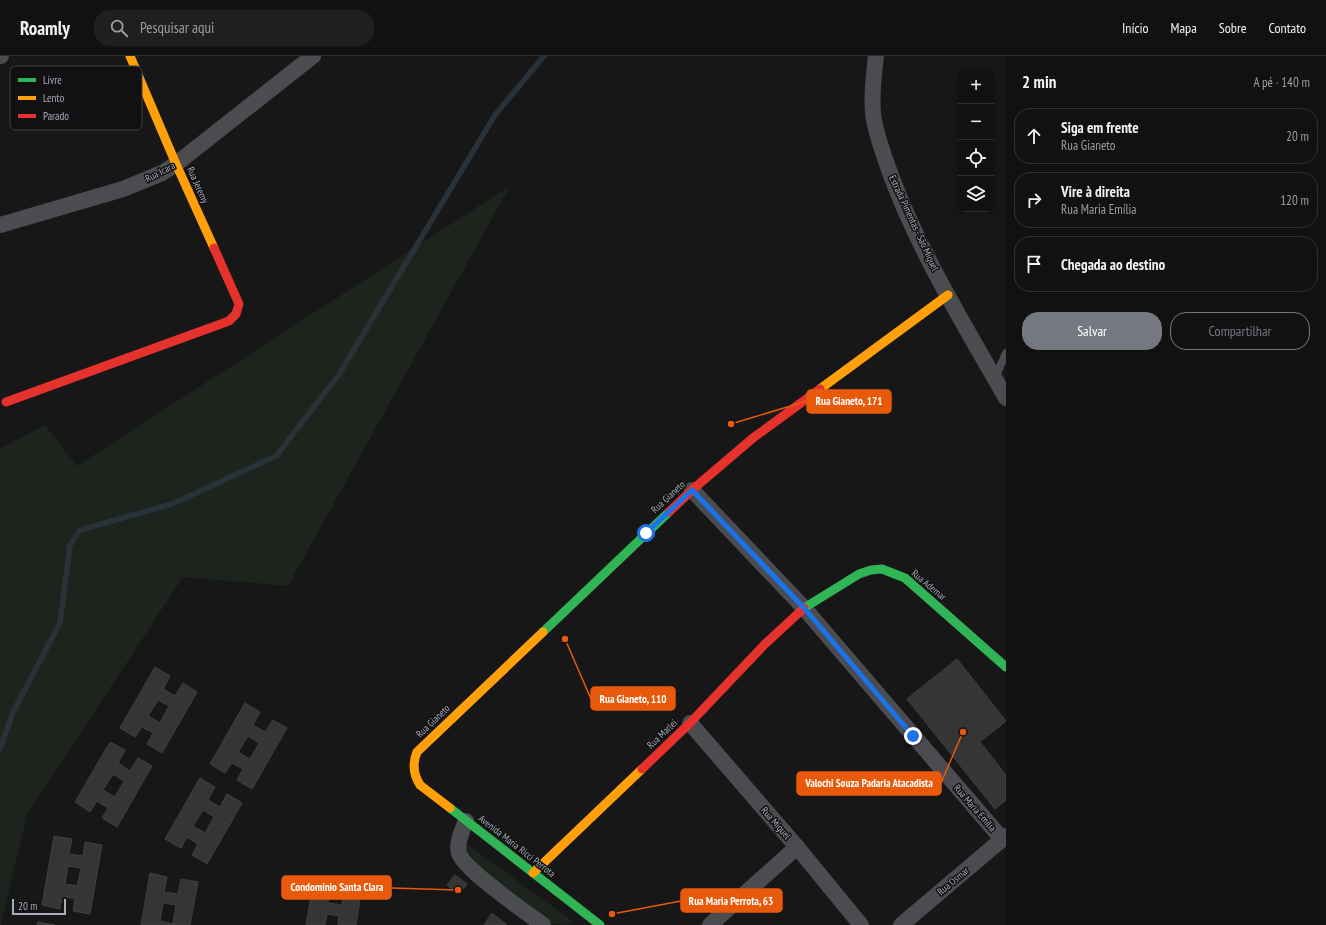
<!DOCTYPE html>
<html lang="pt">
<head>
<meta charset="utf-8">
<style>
	:root { --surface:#111; --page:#1e1f1f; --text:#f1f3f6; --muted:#9c9d9f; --line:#303131; --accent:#757880 }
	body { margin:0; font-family:"PT Sans Narrow",sans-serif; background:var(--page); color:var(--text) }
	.controls { position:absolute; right:12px; top:12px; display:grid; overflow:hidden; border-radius:8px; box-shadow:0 2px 10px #0003 }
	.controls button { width:36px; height:36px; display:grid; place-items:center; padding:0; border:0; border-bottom:1px solid var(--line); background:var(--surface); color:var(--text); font:20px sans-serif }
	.scale { position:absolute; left:12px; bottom:10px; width:54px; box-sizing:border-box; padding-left:4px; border:2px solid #a8adb8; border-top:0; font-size:11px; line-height:14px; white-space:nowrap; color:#a8adb8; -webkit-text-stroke:3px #111113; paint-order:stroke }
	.stop { position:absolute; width:12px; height:12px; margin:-9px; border:3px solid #1a73e8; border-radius:50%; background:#fff }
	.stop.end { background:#1a73e8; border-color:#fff; box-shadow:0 1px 4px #0008 }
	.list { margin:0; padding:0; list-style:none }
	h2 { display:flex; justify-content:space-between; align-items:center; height:52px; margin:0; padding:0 16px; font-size:17px }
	h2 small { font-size:13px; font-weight:400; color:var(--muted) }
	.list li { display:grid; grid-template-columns:26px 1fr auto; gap:12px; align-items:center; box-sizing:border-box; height:56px; margin:0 8px 8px; padding:0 8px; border:1px solid var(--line); border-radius:16px }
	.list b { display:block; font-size:15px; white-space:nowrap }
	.list p { margin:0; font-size:13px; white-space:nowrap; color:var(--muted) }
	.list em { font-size:13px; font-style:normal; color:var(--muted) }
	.actions { display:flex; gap:8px; padding:12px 16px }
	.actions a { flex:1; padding:9px 0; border:1px solid var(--accent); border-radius:16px; text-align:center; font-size:14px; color:var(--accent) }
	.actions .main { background:var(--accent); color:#fff }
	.icon { flex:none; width:22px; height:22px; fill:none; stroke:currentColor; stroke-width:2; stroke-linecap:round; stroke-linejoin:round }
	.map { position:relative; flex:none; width:1006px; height:869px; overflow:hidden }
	header { display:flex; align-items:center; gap:24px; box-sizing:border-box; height:56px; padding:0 20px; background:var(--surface); border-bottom:1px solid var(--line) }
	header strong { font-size:19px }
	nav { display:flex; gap:22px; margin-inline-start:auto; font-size:14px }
	.search { width:280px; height:36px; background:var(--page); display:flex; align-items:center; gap:10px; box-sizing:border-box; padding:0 14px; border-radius:16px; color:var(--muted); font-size:15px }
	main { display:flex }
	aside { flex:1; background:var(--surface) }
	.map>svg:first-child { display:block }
	.green { fill:#1d241e }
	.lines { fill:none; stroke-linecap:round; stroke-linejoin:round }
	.stream { stroke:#2a3239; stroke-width:5.5 }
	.building { fill:#353536; stroke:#3f4043; fill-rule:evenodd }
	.lane { stroke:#4b4c50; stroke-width:8 }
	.street { stroke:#4b4c50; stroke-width:16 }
	.fast { stroke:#30b455; stroke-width:9 }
	.slow { stroke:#ff9f0a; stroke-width:9 }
	.jam { stroke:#e5322d; stroke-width:9 }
	.route { stroke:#1a73e8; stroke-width:5 }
	.labels { text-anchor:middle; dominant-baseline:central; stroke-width:3; stroke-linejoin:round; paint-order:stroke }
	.street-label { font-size:10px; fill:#a8adb8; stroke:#111113 }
	.key { fill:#111113; stroke:#3e4045; stroke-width:1 }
	.key-label { font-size:11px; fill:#a8adb8 }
	.leader { fill:none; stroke:#e8590c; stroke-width:1.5 }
	.callout-dot { fill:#e8590c; stroke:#111113; stroke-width:1.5 }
	.callout { fill:#e8590c; stroke:#e8590c; stroke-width:1.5 }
	.callout-label { font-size:11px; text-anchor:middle; font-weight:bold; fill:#fff }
</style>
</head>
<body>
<header>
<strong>Roamly</strong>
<div class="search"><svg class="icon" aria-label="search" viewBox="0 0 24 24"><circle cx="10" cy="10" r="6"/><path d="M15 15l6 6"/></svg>Pesquisar aqui</div>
<nav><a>Início</a><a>Mapa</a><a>Sobre</a><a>Contato</a></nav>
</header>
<main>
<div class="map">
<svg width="1006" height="869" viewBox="0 0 1006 869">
	<rect width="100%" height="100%" fill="#171717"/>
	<!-- green -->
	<g class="green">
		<polygon points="510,130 288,530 183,521 27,758 1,869 0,869 0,393 45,369 77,410"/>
		<polygon points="464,786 574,866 567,869 553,868 468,806"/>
	</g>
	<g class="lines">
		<!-- stream -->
		<polyline class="stream" points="0,693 13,656 60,567 70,489 80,474 172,448 276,400 338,320 495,59 544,0"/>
	</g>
	<!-- building -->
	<g class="building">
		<polygon points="957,603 1006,665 980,686 1006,719 1006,744 995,753 907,643"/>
		<path d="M155,611L170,620L163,633L175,640L183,627L197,636L162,697L147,688L153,677L142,671L135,681L120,672ZM158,644L169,650L160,667L148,660Z"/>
		<path d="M245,647L260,656L253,669L265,676L273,664L287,672L252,733L237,724L243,713L232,707L225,717L210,708ZM248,680L259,687L250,703L238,696Z"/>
		<path d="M110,686L125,694L118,707L130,715L138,702L152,710L117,771L102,762L108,752L97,745L90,756L75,746ZM113,718L124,725L115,741L103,734Z"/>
		<path d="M200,722L215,731L208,744L220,751L227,738L242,747L207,808L192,799L198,788L187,781L181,792L165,783ZM203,754L214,761L205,777L193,770Z"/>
		<path d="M54,780L72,783L69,798L83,800L85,786L102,789L90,858L73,855L75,843L62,840L60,853L42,849ZM68,810L81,812L77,830L65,828Z"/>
		<path d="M150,817L167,821L164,836L178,838L181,823L198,826L190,869H141ZM163,847L176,849L173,868L160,865Z"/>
		<polygon points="455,819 467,828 459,838 447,829"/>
		<polygon points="313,829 330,832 328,847 342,849 344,834 361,837 356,869 338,869 339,860 327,858 325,869 306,869"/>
		<polygon points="492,857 507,869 484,869"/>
		<polygon points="38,866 55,869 37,869"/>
	</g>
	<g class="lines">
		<!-- lane -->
		<polyline class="lane" points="995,322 1006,297"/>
		<!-- street -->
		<g class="street">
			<polyline points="0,0 1,0"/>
			<path d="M876,0C874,19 871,38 873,57C875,77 885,103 892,122C920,197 966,272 1006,342"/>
			<polyline points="0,169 123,133 162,117 176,108 313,0"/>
			<polyline points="692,434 804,552 1002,783"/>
			<polyline points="690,667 797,791 861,869"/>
			<path d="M466,765C462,775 456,787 459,797C463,813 527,857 543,869"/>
			<polyline points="710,869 797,791"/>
			<polyline points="901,869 1006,780"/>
		</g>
		<!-- fast -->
		<g class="fast">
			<polyline points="804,552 859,518 871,514 882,513 905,522 1006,611"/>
			<polyline points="543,576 669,456"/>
			<polyline points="450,752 600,869"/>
		</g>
		<!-- slow -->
		<g class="slow">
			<polyline points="130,0 176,108 214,192"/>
			<polyline points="820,333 948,239"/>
			<path d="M450,752L420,729C413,718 412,708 417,696L543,576"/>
			<polyline points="533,817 642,713"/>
		</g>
		<!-- jam -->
		<g class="jam">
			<polyline points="6,346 229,265 236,258 239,248 214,192"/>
			<polyline points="669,456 692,434 753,382 820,333"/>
			<polyline points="642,713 690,667 764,589 804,552"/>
		</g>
	</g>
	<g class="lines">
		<!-- route -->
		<polyline class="route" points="646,477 692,434 804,552 913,680"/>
	</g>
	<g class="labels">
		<!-- street labels -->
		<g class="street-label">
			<text transform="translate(160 116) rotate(-27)">Rua Icara</text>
			<text transform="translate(198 129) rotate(66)">Rua Jeremy</text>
			<text transform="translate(914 167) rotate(65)">Estrada Pimentas - São Miguel</text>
			<text transform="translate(668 441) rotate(-43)">Rua Gianeto</text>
			<text transform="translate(929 529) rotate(40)">Rua Ademar</text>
			<text transform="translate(433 665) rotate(-44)">Rua Gianeto</text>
			<text transform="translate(662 678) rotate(-44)">Rua Marlei</text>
			<text transform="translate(975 752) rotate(49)">Rua Maria Emília</text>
			<text transform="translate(776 767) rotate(49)">Rua Miguel</text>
			<text transform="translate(517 790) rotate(38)">Avenida Maria Ricci Perrota</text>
			<text transform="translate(953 825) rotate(-40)">Rua Osmar</text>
		</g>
	</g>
	<!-- legend -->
	<rect x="10" y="10" width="132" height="64" rx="6" class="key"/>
	<rect x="18" y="22" width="18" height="4" fill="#30b455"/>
	<rect x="18" y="40" width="18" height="4" fill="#ff9f0a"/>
	<rect x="18" y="58" width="18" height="4" fill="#e5322d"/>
	<g class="key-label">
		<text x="43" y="28">Livre</text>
		<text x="43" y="46">Lento</text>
		<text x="43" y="64">Parado</text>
	</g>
	<!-- callouts -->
	<path class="leader" d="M731 368L807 345M565 583L591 643M963 676L941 727M458 834L391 832M612 858L681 845"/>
	<g class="callout-dot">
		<circle cx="731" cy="368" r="4"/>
		<circle cx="565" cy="583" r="4"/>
		<circle cx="963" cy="676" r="4"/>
		<circle cx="458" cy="834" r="4"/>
		<circle cx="612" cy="858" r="4"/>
	</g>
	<g class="callout">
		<rect x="807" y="334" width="84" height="23" rx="4"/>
		<rect x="591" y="631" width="84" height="23" rx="4"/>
		<rect x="797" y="716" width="144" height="23" rx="4"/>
		<rect x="282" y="820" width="109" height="23" rx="4"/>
		<rect x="681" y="833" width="101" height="23" rx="4"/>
	</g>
	<g class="callout-label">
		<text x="849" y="349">Rua Gianeto, 171</text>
		<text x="633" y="647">Rua Gianeto, 110</text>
		<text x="869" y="731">Valochi Souza Padaria Atacadista</text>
		<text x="337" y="835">Condomínio Santa Clara</text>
		<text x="731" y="849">Rua Maria Perrota, 63</text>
	</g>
</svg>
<div class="controls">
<button>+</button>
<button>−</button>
<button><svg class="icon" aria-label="locate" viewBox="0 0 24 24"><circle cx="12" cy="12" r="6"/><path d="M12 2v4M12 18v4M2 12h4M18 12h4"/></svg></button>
<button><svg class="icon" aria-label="layers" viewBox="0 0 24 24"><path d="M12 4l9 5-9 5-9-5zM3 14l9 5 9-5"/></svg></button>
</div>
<div class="scale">20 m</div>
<div class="stop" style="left:646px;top:477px"></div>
<div class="stop end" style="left:913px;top:680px"></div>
</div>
<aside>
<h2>2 min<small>A pé · 140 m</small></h2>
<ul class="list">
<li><svg class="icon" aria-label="ahead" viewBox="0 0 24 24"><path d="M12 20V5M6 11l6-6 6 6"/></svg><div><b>Siga em frente</b><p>Rua Gianeto</p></div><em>20 m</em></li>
<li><svg class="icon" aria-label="right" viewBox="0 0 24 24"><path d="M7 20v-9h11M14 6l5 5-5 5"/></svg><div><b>Vire à direita</b><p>Rua Maria Emília</p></div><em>120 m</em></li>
<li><svg class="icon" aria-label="arrive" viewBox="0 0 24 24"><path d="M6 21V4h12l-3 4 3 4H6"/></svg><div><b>Chegada ao destino</b></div></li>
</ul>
<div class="actions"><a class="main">Salvar</a><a>Compartilhar</a></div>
</aside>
</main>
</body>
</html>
